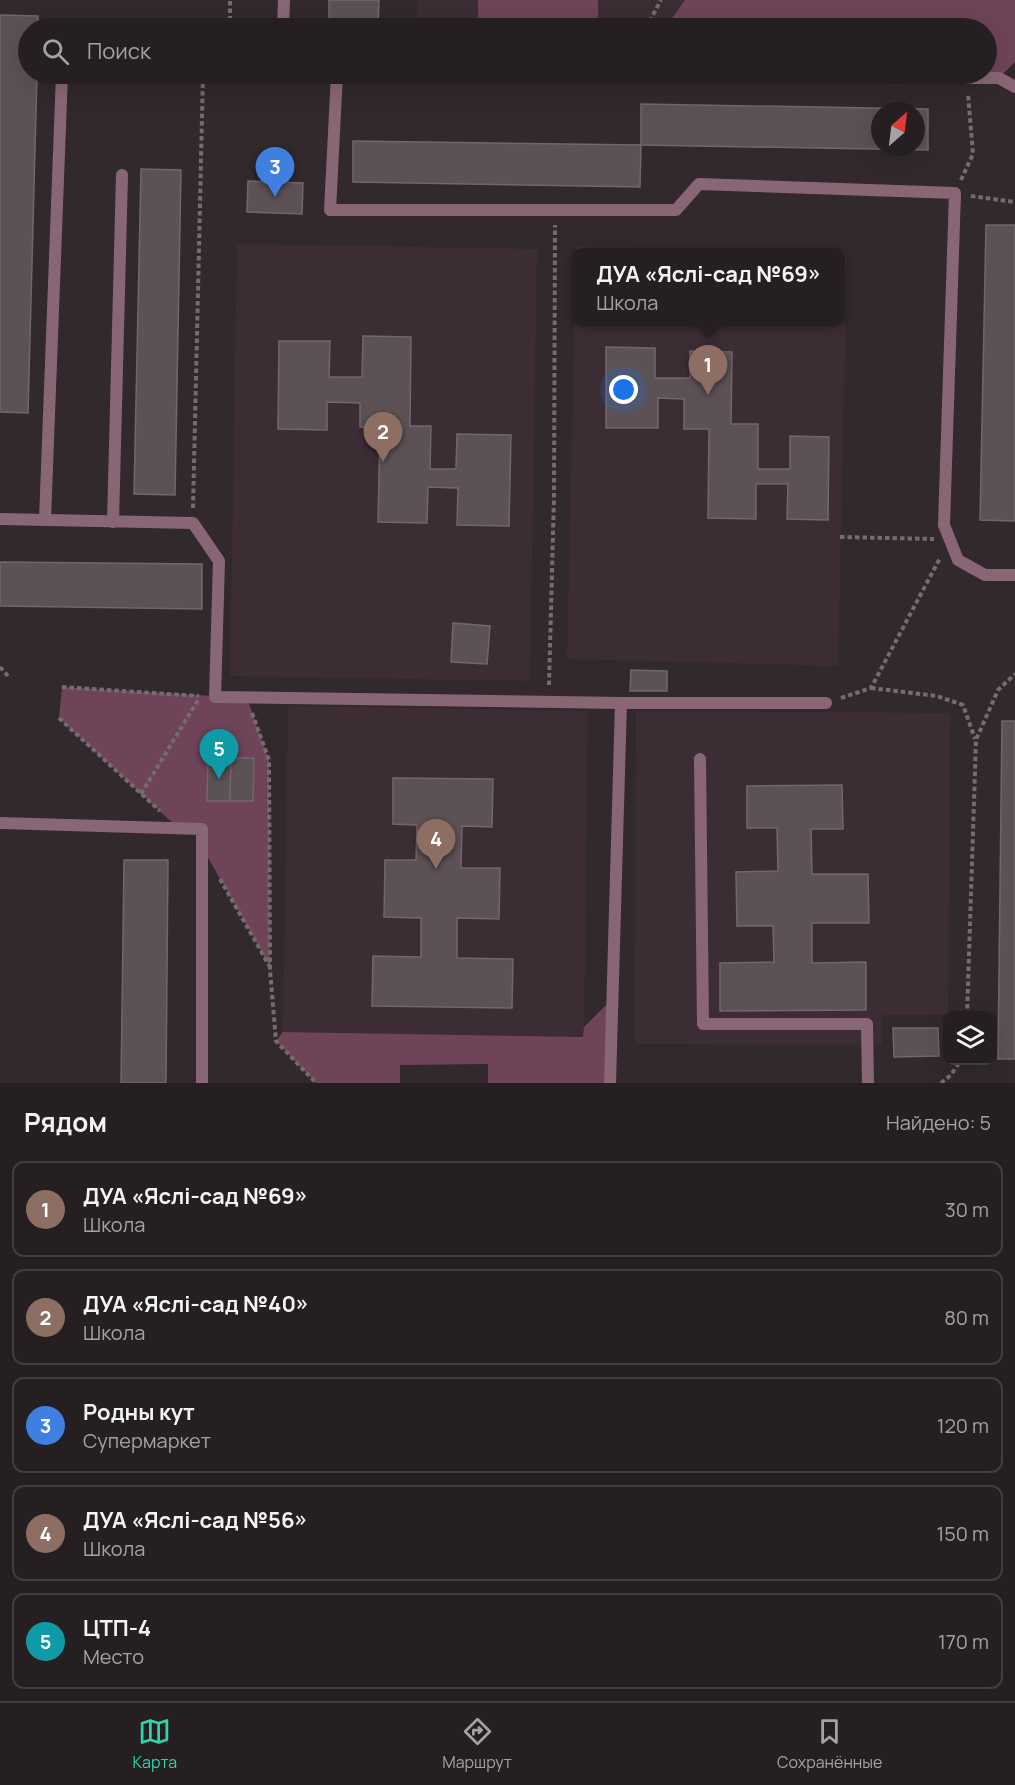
<!DOCTYPE html>
<html lang="ru">
<head>
<meta charset="utf-8">
<style>
	:root { --surface:#251f21; --page:#312c2e; --text:#f1f3f6; --muted:#a3a2a5; --line:#423d3f; --accent:#2fd4aa }
	body { margin:0; font-family:Manrope,sans-serif; background:var(--page); color:var(--text) }
	.controls { position:absolute; right:18px; bottom:18px; display:grid; overflow:hidden; border-radius:12px; box-shadow:0 6px 24px #0002 }
	.controls button { width:54px; height:54px; display:grid; place-items:center; padding:0; border:0; border-bottom:2px solid var(--line); background:var(--surface); color:var(--text); font:30px sans-serif }
	.compass { position:absolute; left:871px; top:102px; width:54px; height:54px; border-radius:50%; background:var(--surface); box-shadow:0 6px 24px #0002; rotate:28deg }
	.you { position:absolute; left:624px; top:390px; width:21px; height:21px; margin:-15px; border:4px solid #fff; border-radius:50%; background:#1a73e8; box-shadow:0 0 0 9px #1a73e833 }
	.badge { display:grid; place-items:center; width:39px; height:39px; border-radius:50%; background:var(--accent); color:#fff; font-size:20px; font-weight:700 }
	.pin { position:absolute; translate:-50% -50px; filter:drop-shadow(0 2px 3px #0008) }
	.pin::after { content:''; position:absolute; top:32px; width:21px; height:18px; background:inherit; clip-path:polygon(0 0,100% 0,50% 100%) }
	.popup { position:absolute; left:572px; top:248px; width:273px; height:78px; box-sizing:border-box; display:grid; place-content:center; border-radius:12px; background:var(--surface); filter:drop-shadow(0 2px 4px #0005); font-size:20px; white-space:nowrap; color:var(--muted) }
	.popup b { font-size:22px; color:var(--text) }
	.popup::after { content:''; position:absolute; left:50%; top:100%; margin-left:-12px; border:12px solid transparent; border-top-color:var(--surface) }
	.list { margin:0; padding:0; list-style:none }
	h2 { display:flex; justify-content:space-between; align-items:center; height:78px; margin:0; padding:0 24px; font-size:26px }
	h2 small { font-size:20px; font-weight:400; color:var(--muted) }
	.list li { display:grid; grid-template-columns:39px 1fr auto; gap:18px; align-items:center; box-sizing:border-box; height:96px; margin:0 12px 12px; padding:0 12px; border:2px solid var(--line); border-radius:12px }
	.list b { display:block; font-size:22px; white-space:nowrap }
	.list p { margin:0; font-size:20px; white-space:nowrap; color:var(--muted) }
	.list em { font-size:20px; font-style:normal; color:var(--muted) }
	.icon { flex:none; width:33px; height:33px; fill:none; stroke:currentColor; stroke-width:2; stroke-linecap:round; stroke-linejoin:round }
	.map { position:relative; flex:none; width:1015px; height:1083px; overflow:hidden }
	.search { position:absolute; background:var(--surface); box-shadow:0 6px 24px #0002; left:18px; right:18px; top:18px; height:66px; display:flex; align-items:center; gap:15px; box-sizing:border-box; padding:0 21px; border-radius:33px; color:var(--muted); font-size:22px }
	.sheet { height:618px; background:var(--surface) }
	nav { display:flex; justify-content:space-around; align-items:center; box-sizing:border-box; height:84px; border-top:2px solid var(--line); background:var(--surface); font-size:16px; color:var(--muted) }
	nav a { display:grid; justify-items:center; gap:3px }
	nav .on { color:var(--accent) }
	.map>svg:first-child { display:block }
	.built { fill:#3c2d34 }
	.green { fill:#6f4358 }
	.building { fill:#5c5256; stroke:#71676b; stroke-width:1.5; fill-rule:evenodd }
	.lines { fill:none; stroke-linecap:round; stroke-linejoin:round }
	.path { stroke:#746c6f; stroke-width:4; stroke-dasharray:4.5 3; stroke-linecap:butt }
	.lane { stroke:#896676; stroke-width:12 }
</style>
</head>
<body>
<div class="map">
<svg width="1015" height="1083" viewBox="0 0 1015 1083">
	<rect width="100%" height="100%" fill="#31292c"/>
	<!-- built -->
	<g class="built">
		<polygon points="418,0 1015,0 986,28 418,28"/>
		<polygon points="237,244 537,249 530,681 230,676"/>
		<polygon points="576,246 847,252 838,666 567,659 576,258 576,322 840,322 840,252 576,252"/>
		<polygon points="288,706 588,711 584,1037 283,1032"/>
		<polygon points="636,711 950,713 948,1015 882,1015 882,1045 635,1044"/>
	</g>
	<!-- green -->
	<g class="green">
		<rect x="478" y="0" width="120" height="28"/>
		<polygon points="685,0 1015,0 1015,62 999,78 986,74 986,28 665,28"/>
		<polygon points="62,687 247,698 269,760 270,967 202,847 201,829 178,828 59,718"/>
		<polygon points="612,999 610,1083 488,1083 488,1064 400,1065 400,1083 316,1083 276,1041 283,1032 583,1037 584,1027"/>
	</g>
	<!-- building -->
	<g class="building">
		<polygon points="329,0 379,0 378,28 329,28"/>
		<polygon points="0,15 38,16 38,28 28,28 28,74 37,74 28,413 0,412"/>
		<path d="M641,104L928,109V150L641,145ZM880,111H916V147H880Z"/>
		<polygon points="353,141 641,145 640,187 353,182"/>
		<polygon points="141,169 181,170 175,495 134,494"/>
		<polygon points="248,181 303,183 302,214 247,212"/>
		<polygon points="986,225 1015,225 1015,521 980,520"/>
		<polygon points="363,336 411,337 410,426 431,426 430,469 456,469 457,434 511,435 509,526 457,525 458,488 428,487 427,523 378,522 380,427 360,427 360,403 327,402 327,430 278,429 279,341 330,341 329,377 362,377"/>
		<polygon points="606,347 655,348 655,378 690,378 690,351 732,352 731,424 758,424 758,469 790,469 790,436 829,437 828,520 787,519 788,484 756,484 756,519 708,518 709,429 684,429 684,399 658,398 658,428 606,428"/>
		<polygon points="0,562 202,564 202,609 0,606"/>
		<polygon points="453,623 490,626 487,664 451,662"/>
		<polygon points="631,670 667,671 667,691 630,691"/>
		<polygon points="1002,721 1015,721 1015,1059 998,1059"/>
		<polygon points="208,757 231,758 230,801 207,801"/>
		<polygon points="231,758 254,758 253,801 230,801"/>
		<polygon points="393,778 493,779 492,827 462,826 461,868 500,868 499,919 457,918 457,958 513,959 512,1008 372,1006 373,956 421,957 421,918 384,917 385,860 416,860 417,825 393,824"/>
		<polygon points="842,785 843,829 811,829 812,874 868,874 869,923 812,923 812,963 866,962 866,1010 720,1011 720,963 774,962 773,926 737,926 736,872 778,871 777,828 747,828 747,786"/>
		<polygon points="124,860 168,860 166,1083 121,1083"/>
		<polygon points="893,1028 938,1028 939,1056 894,1057"/>
	</g>
	<g class="lines">
		<!-- path -->
		<g class="path">
			<polyline points="230,28 230,0"/>
			<polyline points="475,28 478,25"/>
			<polyline points="646,28 661,0"/>
			<polyline points="961,180 973,154 968,94"/>
			<polyline points="971,196 1015,202"/>
			<polyline points="193,508 203,74"/>
			<polyline points="840,537 934,539"/>
			<polyline points="0,667 8,676"/>
			<polyline points="549,685 554,497 555,225"/>
			<polyline points="62,687 199,696"/>
			<polyline points="871,688 937,696 963,705 975,739"/>
			<polyline points="841,698 871,688 940,558"/>
			<polyline points="252,713 269,760 270,970 276,1041 316,1083"/>
			<polyline points="59,718 160,811"/>
			<polyline points="141,794 198,700"/>
			<polyline points="220,879 270,967"/>
			<polyline points="967,1016 976,740 998,690 1015,674"/>
			<polyline points="941,1083 951,1075 961,1060"/>
		</g>
		<!-- lane -->
		<g class="lane">
			<polyline points="283,28 284,0"/>
			<polyline points="337,74 330,210 676,210 699,184 955,193 944,525 958,560 985,575 1015,575"/>
			<polyline points="449,74 608,77 999,78 1015,87"/>
			<polyline points="0,519 193,523 219,561 215,697 621,703 826,703"/>
			<polyline points="45,520 62,74"/>
			<polyline points="113,522 122,175"/>
			<polyline points="700,759 703,1024 867,1024 868,1083"/>
			<polyline points="0,823 202,829 202,1083"/>
			<polyline points="610,1083 621,703"/>
		</g>
	</g>
</svg>
<div class="controls">
<button><svg class="icon" aria-label="layers" viewBox="0 0 24 24"><path d="M12 4l9 5-9 5-9-5zM3 14l9 5 9-5"/></svg></button>
</div>
<svg class="compass" viewBox="-18 -18 36 36"><path d="M0-13l5 13h-10z" fill="#e53935"/><path d="M0 13l5-13h-10z" fill="#a3a2a5"/></svg>
<div class="you"></div>
<div class="pin badge" style="left:708px;top:395px;background:#8d6e63">1</div>
<div class="popup"><b>ДУА «Яслі-сад №69»</b>Школа</div>
<div class="pin badge" style="left:383px;top:462px;background:#8d6e63">2</div>
<div class="pin badge" style="left:275px;top:197px;background:#3f7fe0">3</div>
<div class="pin badge" style="left:436px;top:869px;background:#8d6e63">4</div>
<div class="pin badge" style="left:219px;top:779px;background:#0f9aa8">5</div>
<div class="search"><svg class="icon" aria-label="search" viewBox="0 0 24 24"><circle cx="10" cy="10" r="6"/><path d="M15 15l6 6"/></svg>Поиск</div>
</div>
<section class="sheet">
<h2>Рядом<small>Найдено: 5</small></h2>
<ul class="list">
<li><span class="badge" style="background:#8d6e63">1</span><div><b>ДУА «Яслі-сад №69»</b><p>Школа</p></div><em>30 m</em></li>
<li><span class="badge" style="background:#8d6e63">2</span><div><b>ДУА «Яслі-сад №40»</b><p>Школа</p></div><em>80 m</em></li>
<li><span class="badge" style="background:#3f7fe0">3</span><div><b>Родны кут</b><p>Супермаркет</p></div><em>120 m</em></li>
<li><span class="badge" style="background:#8d6e63">4</span><div><b>ДУА «Яслі-сад №56»</b><p>Школа</p></div><em>150 m</em></li>
<li><span class="badge" style="background:#0f9aa8">5</span><div><b>ЦТП-4</b><p>Место</p></div><em>170 m</em></li>
</ul>
</section>
<nav>
<a class="on"><svg class="icon" aria-label="map" viewBox="0 0 24 24"><path d="M3 6l6-2 6 2 6-2v14l-6 2-6-2-6 2zM9 4v14M15 6v14"/></svg>Карта</a>
<a><svg class="icon" aria-label="directions" viewBox="0 0 24 24"><path d="M12 3l9 9-9 9-9-9zM9 14v-3h6M13 9l2 2-2 2"/></svg>Маршрут</a>
<a><svg class="icon" aria-label="saved" viewBox="0 0 24 24"><path d="M7 4h10v16l-5-4-5 4z"/></svg>Сохранённые</a>
</nav>
</body>
</html>
